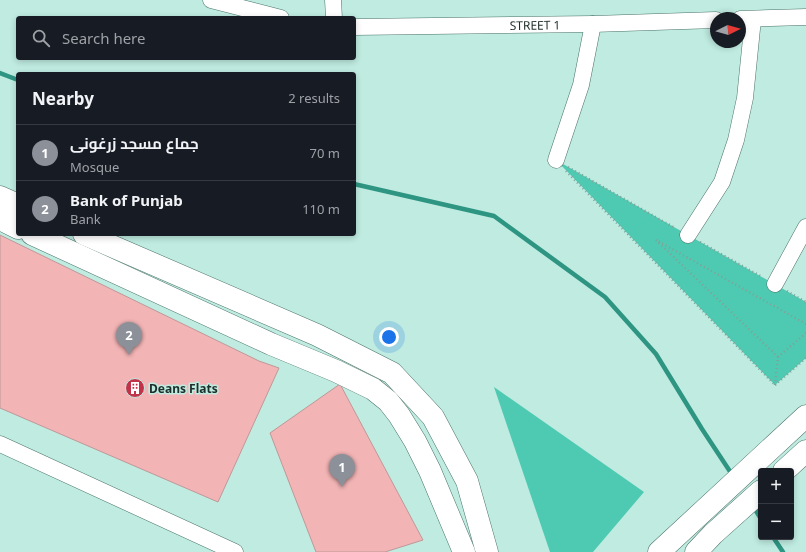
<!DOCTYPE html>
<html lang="en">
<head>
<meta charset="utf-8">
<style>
	:root { --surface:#171b24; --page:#20242c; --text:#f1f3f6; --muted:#9ea1a6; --line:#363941; --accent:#8c9099 }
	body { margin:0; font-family:"Noto Sans",Cairo,sans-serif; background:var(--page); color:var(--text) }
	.controls { position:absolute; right:12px; bottom:12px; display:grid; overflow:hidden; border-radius:4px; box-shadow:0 2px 6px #0003 }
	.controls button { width:36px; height:36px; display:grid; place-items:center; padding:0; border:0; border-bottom:1px solid var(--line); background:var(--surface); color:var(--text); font:20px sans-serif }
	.compass { position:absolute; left:710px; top:12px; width:36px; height:36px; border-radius:50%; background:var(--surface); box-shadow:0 2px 6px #0003; rotate:85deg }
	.you { position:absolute; left:389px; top:337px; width:14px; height:14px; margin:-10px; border:3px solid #fff; border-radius:50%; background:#1a73e8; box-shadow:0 0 0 6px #1a73e833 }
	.badge { display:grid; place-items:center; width:26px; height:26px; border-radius:50%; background:var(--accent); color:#fff; font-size:13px; font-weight:700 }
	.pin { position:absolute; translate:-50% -33px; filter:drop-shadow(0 1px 2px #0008) }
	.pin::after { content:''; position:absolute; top:21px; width:14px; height:12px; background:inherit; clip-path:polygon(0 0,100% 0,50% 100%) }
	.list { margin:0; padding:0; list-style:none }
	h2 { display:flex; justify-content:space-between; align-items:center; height:52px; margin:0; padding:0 16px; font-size:17px }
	h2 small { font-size:13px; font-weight:400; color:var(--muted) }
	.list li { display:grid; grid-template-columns:26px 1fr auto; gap:12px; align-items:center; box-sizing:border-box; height:56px; padding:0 16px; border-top:1px solid var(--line) }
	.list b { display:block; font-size:15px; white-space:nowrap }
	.list p { margin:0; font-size:13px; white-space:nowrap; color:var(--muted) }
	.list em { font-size:13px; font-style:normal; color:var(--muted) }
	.icon { flex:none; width:22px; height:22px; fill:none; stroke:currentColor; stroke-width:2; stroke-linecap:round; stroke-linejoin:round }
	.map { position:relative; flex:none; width:806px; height:552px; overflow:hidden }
	.search { position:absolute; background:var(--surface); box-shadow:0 2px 6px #0003; left:16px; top:16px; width:340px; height:44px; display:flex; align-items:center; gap:10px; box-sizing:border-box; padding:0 14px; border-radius:4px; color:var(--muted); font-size:15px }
	.panel { position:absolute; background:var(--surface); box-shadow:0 2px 6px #0003; left:16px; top:72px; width:340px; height:164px; border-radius:4px }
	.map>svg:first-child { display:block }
	.green { fill:#4fcab2 }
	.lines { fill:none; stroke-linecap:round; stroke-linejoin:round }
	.stream { stroke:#2d9582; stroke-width:4.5 }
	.building { fill:#f2b4b5; stroke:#bf9899 }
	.street-casing { stroke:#4b7369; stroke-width:17 }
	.secondary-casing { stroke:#4b7369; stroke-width:23 }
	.path { stroke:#80a198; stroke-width:2.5; stroke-dasharray:1 3; stroke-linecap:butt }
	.street { stroke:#fff; stroke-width:16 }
	.secondary { stroke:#fff; stroke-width:22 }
	.labels { text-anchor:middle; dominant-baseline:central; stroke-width:3; stroke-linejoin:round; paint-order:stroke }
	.street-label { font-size:12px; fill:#1e2e2a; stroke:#bfebe0 }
	.poi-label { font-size:12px; font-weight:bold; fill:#1e2e2a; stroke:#bfebe0; text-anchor:start }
</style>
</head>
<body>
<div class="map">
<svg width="806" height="552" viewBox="0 0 806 552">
	<rect width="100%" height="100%" fill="#bfebe0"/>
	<!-- green -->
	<g class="green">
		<polygon points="556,160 806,302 806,358 775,385"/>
		<polygon points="494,387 644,492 593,552 550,552"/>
	</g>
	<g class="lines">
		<!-- stream -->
		<g class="stream">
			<polyline points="0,73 18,80"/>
			<polyline points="354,184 494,216 605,297 656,354 702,429 733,476"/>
			<polyline points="753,506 761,519"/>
			<polyline points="773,537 783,552"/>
		</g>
	</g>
	<!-- building -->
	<g class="building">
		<polygon points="0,235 259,361 279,368 218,502 0,408"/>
		<polygon points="340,384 423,540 385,552 316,552 270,433"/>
	</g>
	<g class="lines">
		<defs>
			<g id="street">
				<polyline points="211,0 281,18"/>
				<polyline points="333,0 334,18"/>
				<polyline points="740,19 806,17"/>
				<path id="s1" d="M354,27L593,24L716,20"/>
				<polyline points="556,160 581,85 593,24"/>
				<polyline points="688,235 722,182 736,140 745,98 753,19"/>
				<polyline points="775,284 806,227"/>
				<polyline points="0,444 235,552"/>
			</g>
			<g id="secondary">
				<polyline points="0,197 18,205"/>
				<polyline points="0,219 18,228"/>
				<polyline points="32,234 271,344 336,371 373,389 388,401 399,415 415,441 430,471 464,552"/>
				<polyline points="84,234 317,335 392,373 433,417 467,481 487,552"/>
				<polyline points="784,471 806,451"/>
				<polyline points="659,552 806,416"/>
				<polyline points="696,552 713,534 761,491"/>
			</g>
		</defs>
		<!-- street casing -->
		<use href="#street" class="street-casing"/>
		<!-- secondary casing -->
		<use href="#secondary" class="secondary-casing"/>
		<!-- path -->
		<g class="path">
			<polyline points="568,167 675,228"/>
			<polyline points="566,171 775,385"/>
			<polyline points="700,242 762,277"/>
			<polyline points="787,291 806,302"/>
			<polyline points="778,357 656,240 806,324"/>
			<polyline points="775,385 778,357 806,333"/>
			<polyline points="775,385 806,358"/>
		</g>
		<!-- street -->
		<use href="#street" class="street"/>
		<!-- secondary -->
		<use href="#secondary" class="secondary"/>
	</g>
	<!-- icons -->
	<defs>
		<symbol id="building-disc" viewBox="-11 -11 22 22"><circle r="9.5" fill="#c23249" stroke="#bfebe0"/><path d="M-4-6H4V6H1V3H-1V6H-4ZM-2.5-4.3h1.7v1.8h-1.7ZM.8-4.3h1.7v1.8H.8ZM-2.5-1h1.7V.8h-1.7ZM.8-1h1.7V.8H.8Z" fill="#fff"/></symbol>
	</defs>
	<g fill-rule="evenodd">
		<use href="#building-disc" x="124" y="377" width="22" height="22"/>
	</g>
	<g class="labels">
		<!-- street labels -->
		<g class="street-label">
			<text stroke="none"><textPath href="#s1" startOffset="181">STREET 1</textPath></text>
		</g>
		<!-- poi labels -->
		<g class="poi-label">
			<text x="149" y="388">Deans Flats</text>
		</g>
	</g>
</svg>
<div class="controls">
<button>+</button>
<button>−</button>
</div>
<svg class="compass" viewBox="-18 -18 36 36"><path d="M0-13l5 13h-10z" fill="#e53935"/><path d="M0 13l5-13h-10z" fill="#9ea1a6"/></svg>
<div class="you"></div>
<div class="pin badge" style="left:342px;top:487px">1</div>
<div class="pin badge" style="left:129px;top:355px">2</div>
<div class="search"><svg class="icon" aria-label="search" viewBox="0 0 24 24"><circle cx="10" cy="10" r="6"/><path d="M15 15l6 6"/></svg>Search here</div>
<section class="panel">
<h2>Nearby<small>2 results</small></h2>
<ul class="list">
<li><span class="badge">1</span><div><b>جماع مسجد زرغونی</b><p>Mosque</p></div><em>70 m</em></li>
<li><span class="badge">2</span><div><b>Bank of Punjab</b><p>Bank</p></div><em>110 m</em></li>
</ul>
</section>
</div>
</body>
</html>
